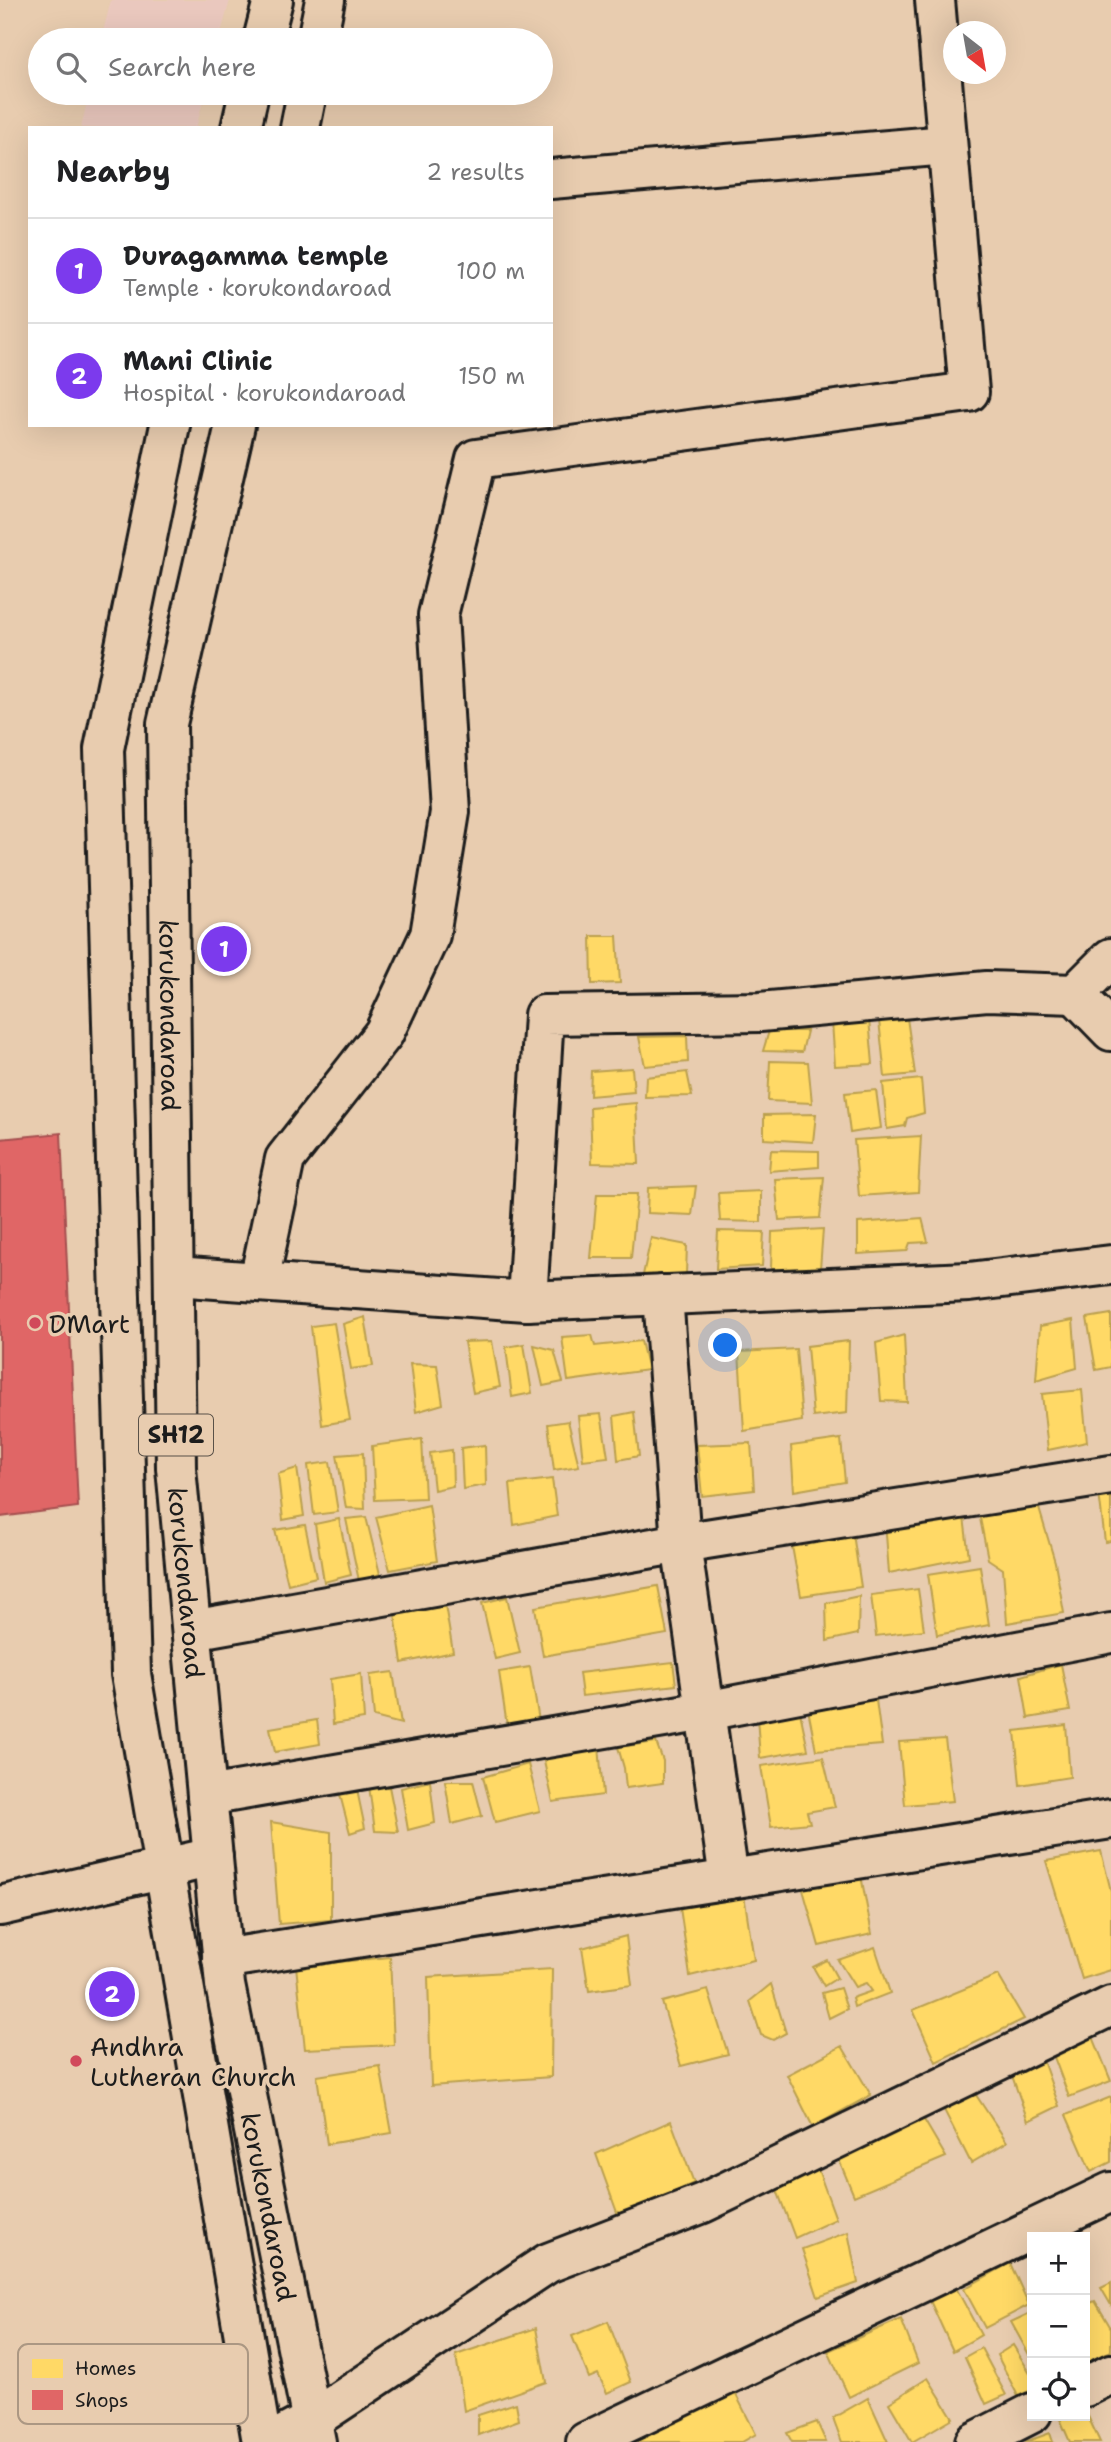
<!DOCTYPE html>
<html lang="en">
<head>
<meta charset="utf-8">
<style>
	:root { --surface:#fff; --page:#f2f2f2; --text:#202124; --muted:#757577; --line:#e0e0e0; --accent:#7c3aed }
	body { margin:0; font-family:"Shantell Sans",sans-serif; background:var(--page); color:var(--text) }
	.controls { position:absolute; right:21px; bottom:21px; display:grid; overflow:hidden; border-radius:0px; box-shadow:0 7px 28px #0002 }
	.controls button { width:63px; height:63px; display:grid; place-items:center; padding:0; border:0; border-bottom:2px solid var(--line); background:var(--surface); color:var(--text); font:35px sans-serif }
	.compass { position:absolute; left:943px; top:21px; width:63px; height:63px; border-radius:50%; background:var(--surface); box-shadow:0 7px 28px #0002; rotate:149deg }
	.you { position:absolute; left:726px; top:1346px; width:24px; height:24px; margin:-18px; border:5px solid #fff; border-radius:50%; background:#1a73e8; box-shadow:0 0 0 10px #1a73e833 }
	.badge { display:grid; place-items:center; width:46px; height:46px; border-radius:50%; background:var(--accent); color:#fff; font-size:23px; font-weight:700 }
	.pin { position:absolute; translate:-50% -50%; border:4px solid #fff; box-shadow:0 2px 7px #0006 }
	.list { margin:0; padding:0; list-style:none }
	h2 { display:flex; justify-content:space-between; align-items:center; height:91px; margin:0; padding:0 28px; font-size:30px }
	h2 small { font-size:23px; font-weight:400; color:var(--muted) }
	.list li { display:grid; grid-template-columns:46px 1fr auto; gap:21px; align-items:center; box-sizing:border-box; height:105px; padding:0 28px; border-top:2px solid var(--line) }
	.list b { display:block; font-size:26px; white-space:nowrap }
	.list p { margin:0; font-size:23px; white-space:nowrap; color:var(--muted) }
	.list em { font-size:23px; font-style:normal; color:var(--muted) }
	.icon { flex:none; width:38px; height:38px; fill:none; stroke:currentColor; stroke-width:2; stroke-linecap:round; stroke-linejoin:round }
	.map { position:relative; flex:none; width:1111px; height:2442px; overflow:hidden }
	.search { position:absolute; background:var(--surface); box-shadow:0 7px 28px #0002; left:28px; top:28px; width:525px; height:77px; display:flex; align-items:center; gap:18px; box-sizing:border-box; padding:0 24px; border-radius:38px; color:var(--muted); font-size:26px }
	.panel { position:absolute; background:var(--surface); box-shadow:0 7px 28px #0002; left:28px; top:126px; width:525px; height:301px; border-radius:0px }
	.map>svg:first-child { display:block }
	.built { fill:#eac8be }
	.homes { fill:#ffd966; stroke:#bba050; stroke-width:2 }
	.shops { fill:#e06666; stroke:#a55050; stroke-width:2 }
	.lines { fill:none; stroke-linecap:round; stroke-linejoin:round }
	.minor-casing { stroke:#1c1c1c; stroke-width:44 }
	.major-casing { stroke:#1c1c1c; stroke-width:44 }
	.minor { stroke:#e8ccaf; stroke-width:38 }
	.major { stroke:#e8ccaf; stroke-width:38 }
	.poi-dot { fill:#d1495b; stroke:#e8ccaf; stroke-width:2.5 }
	.labels { text-anchor:middle; dominant-baseline:central; stroke-width:7; stroke-linejoin:round; paint-order:stroke }
	.shield { fill:#e8ccaf; stroke:#595148; stroke-width:2 }
	.shield-label { font-size:24px; font-weight:bold; fill:#1c1c1c }
	.street-label { font-size:26px; fill:#1c1c1c; stroke:#e8ccaf }
	.poi-label { font-size:26px; fill:#1c1c1c; stroke:#e8ccaf; text-anchor:start }
	.key { fill:#e8ccaf; stroke:#ab9783; stroke-width:2 }
	.key-label { font-size:19px; fill:#1c1c1c }
</style>
</head>
<body>
<div class="map">
<svg width="1111" height="2442" viewBox="0 0 1111 2442">
	<rect width="100%" height="100%" fill="#e8ccaf"/>
	<filter id="ink" filterUnits="userSpaceOnUse"><feTurbulence type="fractalNoise" baseFrequency=".0143" numOctaves="2"/><feDisplacementMap in="SourceGraphic" scale="14" xChannelSelector="R" yChannelSelector="G"/><feConvolveMatrix kernelMatrix="1 2 1 2 8 2 1 2 1" color-interpolation-filters="sRGB"/></filter>
	<g filter="url(#ink)">
		<!-- built -->
		<g class="built">
			<polygon points="111,0 230,0 219,40 101,40"/>
			<polygon points="89,93 205,93 196,128 81,128"/>
		</g>
		<!-- homes -->
		<g class="homes">
			<polygon points="591,936 617,936 620,983 592,984"/>
			<polygon points="907,1018 915,1074 885,1077 879,1020"/>
			<polygon points="869,1019 873,1064 835,1066 832,1022"/>
			<polygon points="769,1031 807,1031 802,1052 763,1051"/>
			<polygon points="687,1036 688,1062 645,1066 639,1037"/>
			<polygon points="770,1061 808,1062 812,1103 768,1101"/>
			<polygon points="632,1068 634,1092 590,1096 591,1071"/>
			<polygon points="687,1072 692,1096 645,1097 646,1077"/>
			<polygon points="921,1079 924,1113 907,1118 905,1126 887,1129 883,1083"/>
			<polygon points="876,1090 881,1128 850,1133 845,1093"/>
			<polygon points="636,1103 639,1164 592,1163 590,1107"/>
			<polygon points="816,1114 813,1142 764,1139 764,1115"/>
			<polygon points="921,1136 918,1192 859,1196 854,1140"/>
			<polygon points="771,1150 819,1151 819,1167 769,1171"/>
			<polygon points="824,1177 820,1218 779,1220 775,1179"/>
			<polygon points="696,1186 692,1215 647,1213 648,1188"/>
			<polygon points="761,1191 761,1222 720,1221 718,1193"/>
			<polygon points="597,1194 637,1194 631,1258 591,1258"/>
			<polygon points="922,1218 928,1242 910,1243 907,1251 858,1254 858,1223"/>
			<polygon points="823,1229 820,1269 771,1269 772,1232"/>
			<polygon points="718,1231 764,1232 762,1266 716,1269"/>
			<polygon points="651,1238 687,1245 686,1274 643,1275"/>
			<polygon points="1111,1314 1111,1367 1096,1370 1087,1318"/>
			<polygon points="365,1317 373,1366 351,1369 343,1324"/>
			<polygon points="1073,1320 1077,1368 1036,1380 1040,1326"/>
			<polygon points="334,1323 350,1420 322,1425 311,1326"/>
			<polygon points="592,1335 595,1346 641,1341 648,1370 568,1381 562,1337"/>
			<polygon points="904,1335 907,1402 881,1401 876,1343"/>
			<polygon points="492,1341 500,1387 473,1393 464,1342"/>
			<polygon points="849,1341 847,1413 813,1417 807,1346"/>
			<polygon points="524,1344 532,1393 512,1397 506,1347"/>
			<polygon points="534,1345 554,1350 563,1382 543,1386"/>
			<polygon points="796,1349 802,1421 744,1431 739,1352"/>
			<polygon points="410,1364 437,1365 443,1404 416,1412"/>
			<polygon points="1082,1390 1087,1442 1048,1450 1042,1394"/>
			<polygon points="634,1412 639,1456 618,1460 614,1416"/>
			<polygon points="601,1414 608,1457 583,1460 578,1416"/>
			<polygon points="568,1421 579,1466 554,1470 548,1424"/>
			<polygon points="422,1439 425,1498 375,1500 372,1446"/>
			<polygon points="841,1439 845,1482 794,1491 791,1446"/>
			<polygon points="751,1443 754,1490 702,1496 697,1445"/>
			<polygon points="485,1445 486,1485 463,1489 461,1448"/>
			<polygon points="452,1450 453,1486 434,1490 430,1453"/>
			<polygon points="363,1453 365,1509 346,1508 337,1455"/>
			<polygon points="330,1462 338,1512 314,1515 308,1465"/>
			<polygon points="297,1468 304,1516 283,1520 278,1474"/>
			<polygon points="552,1479 557,1516 514,1525 510,1484"/>
			<polygon points="1111,1491 1111,1541 1105,1542 1099,1493"/>
			<polygon points="429,1505 437,1561 390,1570 376,1517"/>
			<polygon points="1038,1505 1055,1562 1064,1613 1007,1623 1003,1569 988,1559 979,1513"/>
			<polygon points="963,1509 969,1557 889,1573 885,1521"/>
			<polygon points="366,1517 380,1574 359,1581 346,1519"/>
			<polygon points="339,1519 351,1575 324,1582 315,1524"/>
			<polygon points="305,1525 316,1577 288,1584 275,1530"/>
			<polygon points="852,1527 861,1587 801,1596 790,1535"/>
			<polygon points="980,1566 989,1625 937,1635 928,1574"/>
			<polygon points="658,1586 667,1634 543,1656 535,1607"/>
			<polygon points="918,1589 924,1630 876,1636 871,1595"/>
			<polygon points="859,1596 858,1634 827,1641 826,1603"/>
			<polygon points="507,1597 520,1653 495,1659 482,1603"/>
			<polygon points="444,1599 453,1652 402,1663 394,1607"/>
			<polygon points="673,1662 676,1685 582,1696 579,1673"/>
			<polygon points="1061,1664 1070,1711 1028,1718 1021,1676"/>
			<polygon points="530,1667 539,1721 507,1726 499,1672"/>
			<polygon points="393,1672 401,1724 374,1717 370,1675"/>
			<polygon points="361,1674 364,1719 333,1724 330,1679"/>
			<polygon points="876,1700 882,1745 816,1750 808,1709"/>
			<polygon points="800,1712 808,1750 760,1758 757,1717"/>
			<polygon points="317,1720 320,1744 275,1752 270,1728"/>
			<polygon points="1066,1725 1070,1777 1020,1785 1015,1731"/>
			<polygon points="945,1739 953,1801 905,1805 899,1742"/>
			<polygon points="656,1742 663,1761 663,1783 626,1788 624,1768 618,1747"/>
			<polygon points="599,1745 603,1795 553,1802 543,1757"/>
			<polygon points="823,1757 835,1807 807,1812 810,1823 771,1827 761,1766"/>
			<polygon points="528,1764 540,1811 495,1822 483,1777"/>
			<polygon points="388,1781 398,1832 375,1831 369,1786"/>
			<polygon points="430,1781 435,1823 408,1830 401,1788"/>
			<polygon points="445,1781 473,1781 482,1816 452,1824"/>
			<polygon points="357,1790 365,1828 350,1833 339,1791"/>
			<polygon points="271,1822 331,1832 331,1920 279,1924"/>
			<polygon points="1101,1851 1111,1891 1111,1970 1082,1979 1046,1861"/>
			<polygon points="860,1870 872,1934 819,1946 802,1886"/>
			<polygon points="743,1888 754,1960 690,1976 679,1901"/>
			<polygon points="626,1936 632,1985 589,1991 582,1948"/>
			<polygon points="875,1947 890,1993 854,2007 852,1998 872,1991 866,1983 855,1987 838,1960"/>
			<polygon points="390,1957 394,2045 305,2049 296,1966"/>
			<polygon points="827,1960 837,1978 824,1986 813,1967"/>
			<polygon points="552,1969 551,2077 431,2086 428,1977"/>
			<polygon points="998,1975 1024,2019 936,2062 913,2010"/>
			<polygon points="771,1984 786,2033 773,2040 761,2035 750,2001"/>
			<polygon points="840,1988 847,2009 829,2018 822,1993"/>
			<polygon points="708,1990 728,2054 681,2066 662,2002"/>
			<polygon points="1087,2022 1111,2081 1069,2097 1048,2041"/>
			<polygon points="842,2046 871,2095 813,2127 787,2075"/>
			<polygon points="1042,2058 1059,2106 1028,2121 1010,2070"/>
			<polygon points="380,2066 392,2133 327,2144 317,2076"/>
			<polygon points="974,2092 1007,2142 971,2163 944,2110"/>
			<polygon points="1111,2097 1111,2162 1091,2172 1066,2115"/>
			<polygon points="923,2118 946,2157 854,2196 839,2160"/>
			<polygon points="671,2121 694,2183 619,2218 596,2154"/>
			<polygon points="816,2164 836,2219 795,2238 774,2182"/>
			<polygon points="848,2232 858,2283 818,2297 802,2249"/>
			<polygon points="1010,2263 1029,2305 985,2328 964,2289"/>
			<polygon points="952,2280 981,2335 953,2351 926,2292"/>
			<polygon points="1111,2283 1111,2305 1101,2288"/>
			<polygon points="1095,2301 1111,2328 1111,2351 1085,2365 1085,2305"/>
			<polygon points="1032,2312 1032,2360 1011,2322"/>
			<polygon points="901,2319 918,2363 849,2397 828,2351"/>
			<polygon points="608,2321 631,2382 607,2393 598,2374 589,2378 572,2336"/>
			<polygon points="536,2328 546,2382 464,2411 456,2355"/>
			<polygon points="1013,2345 1032,2376 1032,2390 1018,2396 997,2355"/>
			<polygon points="981,2348 1006,2395 986,2404 965,2357"/>
			<polygon points="928,2378 953,2418 912,2442 889,2403"/>
			<polygon points="728,2379 756,2434 742,2442 622,2442"/>
			<polygon points="868,2398 888,2442 842,2442 833,2418"/>
			<polygon points="516,2403 519,2420 478,2435 478,2415"/>
			<polygon points="1085,2410 1100,2442 1070,2442 1060,2419 1067,2416 1085,2416"/>
			<polygon points="817,2422 826,2442 792,2442 787,2433"/>
			<polygon points="1050,2433 1053,2442 1025,2442"/>
		</g>
		<!-- shops -->
		<polygon class="shops" points="61,1133 78,1507 0,1517 0,1139"/>
		<g class="lines">
			<defs>
				<g id="minor">
					<polyline points="551,179 947,145"/>
					<polyline points="1075,994 1111,1031"/>
					<polyline points="174,1276 527,1301 969,1282 1111,1265"/>
					<polyline points="259,1281 285,1159 384,1033 430,935 450,812 438,615 476,459 969,392 935,0"/>
					<polyline points="663,1295 681,1543 729,1879"/>
					<polyline points="527,1301 544,1015 760,1012 987,991 1075,994 1111,958"/>
					<polyline points="192,1630 681,1543 1111,1475"/>
					<polyline points="207,1796 705,1711 1111,1633"/>
					<polyline points="0,1906 213,1857"/>
					<polyline points="222,1959 1111,1819"/>
					<polyline points="1085,2387 1111,2374"/>
					<polyline points="271,2442 312,2420 548,2263 703,2203 1111,2006"/>
					<polyline points="586,2442 1111,2192"/>
					<polyline points="975,2442 1032,2413"/>
				</g>
				<g id="major">
					<polyline points="263,40 273,0"/>
					<polyline points="317,40 325,0"/>
					<polyline points="241,128 249,93"/>
					<polyline points="300,128 307,93"/>
					<polyline points="170,425 104,749 131,1674 262,2442"/>
					<path id="s1" d="M235,425L167,724L176,1468L225,1985L316,2442"/>
				</g>
			</defs>
			<!-- minor casing -->
			<use href="#minor" class="minor-casing"/>
			<!-- major casing -->
			<use href="#major" class="major-casing"/>
			<!-- minor -->
			<use href="#minor" class="minor"/>
			<!-- major -->
			<use href="#major" class="major"/>
		</g>
	</g>
	<!-- markers -->
	<g class="poi-dot">
		<circle cx="35" cy="1323" r="7"/>
		<circle cx="76" cy="2061" r="7"/>
	</g>
	<g class="labels">
		<!-- shield labels -->
		<rect class="shield" x="139" y="1414.5" width="74" height="41" rx="5"/>
		<g class="shield-label">
			<text x="176" y="1435">SH12</text>
		</g>
		<!-- street labels -->
		<g class="street-label">
			<text stroke="none"><textPath href="#s1" startOffset="598">korukondaroad</textPath></text>
			<text stroke="none"><textPath href="#s1" startOffset="1166">korukondaroad</textPath></text>
			<text stroke="none"><textPath href="#s1" startOffset="1796">korukondaroad</textPath></text>
		</g>
		<!-- poi labels -->
		<g class="poi-label">
			<text x="49" y="1323">DMart</text>
			<text x="90" y="2046">Andhra<tspan x="90" dy="30">Lutheran Church</tspan></text>
		</g>
	</g>
	<!-- legend -->
	<rect x="18" y="2344" width="230" height="80" rx="10" class="key"/>
	<rect x="32" y="2359" width="31" height="19" fill="#ffd966"/>
	<rect x="32" y="2390" width="31" height="20" fill="#e06666"/>
	<g class="key-label">
		<text x="75" y="2375">Homes</text>
		<text x="75" y="2407">Shops</text>
	</g>
</svg>
<div class="controls">
<button>+</button>
<button>−</button>
<button><svg class="icon" aria-label="locate" viewBox="0 0 24 24"><circle cx="12" cy="12" r="6"/><path d="M12 2v4M12 18v4M2 12h4M18 12h4"/></svg></button>
</div>
<svg class="compass" viewBox="-18 -18 36 36"><path d="M0-13l5 13h-10z" fill="#e53935"/><path d="M0 13l5-13h-10z" fill="#757577"/></svg>
<div class="you"></div>
<div class="pin badge" style="left:224px;top:949px">1</div>
<div class="pin badge" style="left:112px;top:1994px">2</div>
<div class="search"><svg class="icon" aria-label="search" viewBox="0 0 24 24"><circle cx="10" cy="10" r="6"/><path d="M15 15l6 6"/></svg>Search here</div>
<section class="panel">
<h2>Nearby<small>2 results</small></h2>
<ul class="list">
<li><span class="badge">1</span><div><b>Duragamma temple</b><p>Temple · korukondaroad</p></div><em>100 m</em></li>
<li><span class="badge">2</span><div><b>Mani Clinic</b><p>Hospital · korukondaroad</p></div><em>150 m</em></li>
</ul>
</section>
</div>
</body>
</html>
